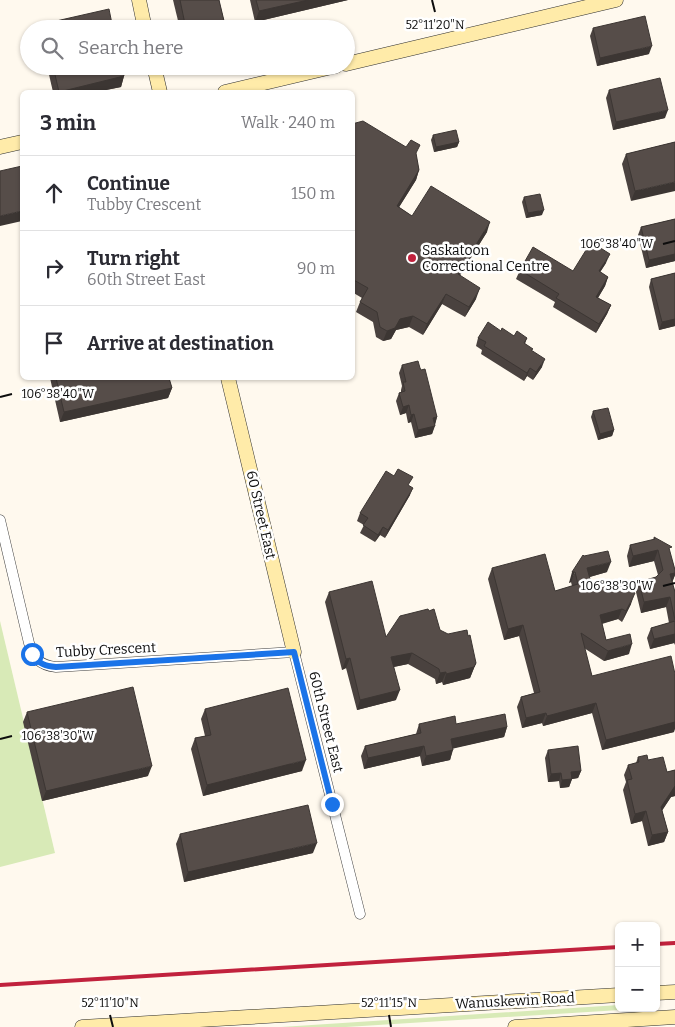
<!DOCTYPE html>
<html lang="en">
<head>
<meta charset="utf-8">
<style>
	:root { --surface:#fff; --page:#f2f2f3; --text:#2b2b33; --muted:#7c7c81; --line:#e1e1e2 }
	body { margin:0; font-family:Bitter,serif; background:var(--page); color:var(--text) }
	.controls { position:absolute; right:15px; bottom:15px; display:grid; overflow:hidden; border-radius:8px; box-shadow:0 1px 4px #0004 }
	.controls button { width:45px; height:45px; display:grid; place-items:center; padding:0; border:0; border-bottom:1px solid var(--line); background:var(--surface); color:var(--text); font:25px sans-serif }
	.stop { position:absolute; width:15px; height:15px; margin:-11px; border:4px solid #1a73e8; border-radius:50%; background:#fff }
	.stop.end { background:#1a73e8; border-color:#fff; box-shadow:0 1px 5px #0008 }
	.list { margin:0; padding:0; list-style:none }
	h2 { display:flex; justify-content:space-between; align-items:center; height:65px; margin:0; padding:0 20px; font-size:21px }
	h2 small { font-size:16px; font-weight:400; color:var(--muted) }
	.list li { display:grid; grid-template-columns:32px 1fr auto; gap:15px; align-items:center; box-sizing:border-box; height:75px; padding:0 20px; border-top:1px solid var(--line) }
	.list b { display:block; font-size:19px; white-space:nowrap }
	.list p { margin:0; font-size:16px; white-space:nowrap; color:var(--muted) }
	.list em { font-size:16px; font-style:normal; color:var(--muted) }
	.icon { flex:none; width:28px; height:28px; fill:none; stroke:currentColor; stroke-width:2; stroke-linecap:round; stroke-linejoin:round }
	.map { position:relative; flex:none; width:675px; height:1027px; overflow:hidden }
	.search { position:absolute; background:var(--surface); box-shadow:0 1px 4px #0004; left:20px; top:20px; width:335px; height:55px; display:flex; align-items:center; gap:12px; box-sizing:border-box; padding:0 18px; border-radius:28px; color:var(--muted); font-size:19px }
	.panel { position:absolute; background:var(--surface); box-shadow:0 1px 4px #0004; left:20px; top:90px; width:335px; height:290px; border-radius:8px }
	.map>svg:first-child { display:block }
	.green { fill:#d8eab7 }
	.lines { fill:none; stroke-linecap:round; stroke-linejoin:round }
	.street-casing { stroke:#404040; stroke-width:11 }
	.secondary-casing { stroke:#2f2f2f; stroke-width:15 }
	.street { stroke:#fff; stroke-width:10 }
	.secondary { stroke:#ffeba9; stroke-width:14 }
	.rail { stroke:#c1223d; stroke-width:4 }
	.wall { fill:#4a423f }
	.shaded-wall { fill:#3c3633 }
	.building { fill:#564d49; stroke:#3c3633 }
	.route { stroke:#1a73e8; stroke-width:6 }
	.ticks { fill:none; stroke:#0d0d0d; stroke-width:2 }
	.poi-dot { fill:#c1223d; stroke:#fff; stroke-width:2 }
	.labels { text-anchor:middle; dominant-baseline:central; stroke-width:5; stroke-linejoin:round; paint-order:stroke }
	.poi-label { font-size:14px; fill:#0d0d0d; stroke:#fff; text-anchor:start }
	.street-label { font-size:14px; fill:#0d0d0d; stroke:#fff }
	.ticks-label { font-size:12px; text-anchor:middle; fill:#0d0d0d; stroke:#fff; stroke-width:5; stroke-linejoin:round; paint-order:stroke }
</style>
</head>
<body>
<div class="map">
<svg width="675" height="1027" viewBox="0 0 675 1027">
	<rect width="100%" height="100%" fill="#fff9ee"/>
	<!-- green -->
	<g class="green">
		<polygon points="0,621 55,853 0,867"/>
		<polygon points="619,1005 619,1008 652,1008 346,1027 281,1027"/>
	</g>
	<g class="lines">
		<defs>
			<path id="street" d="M0,520L29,643C35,659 39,665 56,667L294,652L360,914"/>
			<g id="secondary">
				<polyline points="139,0 145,29"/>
				<polyline points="346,64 616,0"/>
				<polyline points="154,66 160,92"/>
				<polyline points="225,92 336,66"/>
				<polyline points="0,147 22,142"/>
				<polyline points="228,378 294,652"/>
				<polyline points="656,993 675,992"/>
				<polyline points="82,1027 619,995"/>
				<polyline points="515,1027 675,1017"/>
			</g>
		</defs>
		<!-- street casing -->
		<use href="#street" class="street-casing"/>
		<!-- secondary casing -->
		<use href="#secondary" class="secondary-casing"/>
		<!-- street -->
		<use href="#street" class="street"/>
		<!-- secondary -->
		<use href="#secondary" class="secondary"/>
		<!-- rail -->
		<g class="rail">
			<polyline points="656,944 675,943"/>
			<polyline points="0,985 619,947"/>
		</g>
	</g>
	<!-- wall -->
	<g class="wall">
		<polygon points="173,0 219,0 225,25 223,29 180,29"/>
		<polygon points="250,0 348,0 255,22"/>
		<polygon points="593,28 649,54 597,66 590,36"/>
		<polygon points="47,66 122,66 124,76 121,87 96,92 53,92"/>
		<polygon points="609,90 665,118 613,130 606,98"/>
		<polygon points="352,124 416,155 419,170 416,180 399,207 412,216 487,232 460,275 476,299 465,317 442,304 423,335 409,327 396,330 391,339 383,341 376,337 373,322 356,312 360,302 362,298 352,292"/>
		<polygon points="433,135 459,142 457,147 434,152 431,140"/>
		<polygon points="675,142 631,201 622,164 626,154"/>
		<polygon points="524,197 542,215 526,218 522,202"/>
		<polygon points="675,219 675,261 646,268 638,235 641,227"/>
		<polygon points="606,263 600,272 608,277 605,286 598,298 611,305 607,314 596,333 553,307 555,302 516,279 520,270 573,271"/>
		<polygon points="675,273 675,326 659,330 649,287 651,279"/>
		<polygon points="501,331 514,336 527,338 525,344 532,351 542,367 533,380 527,376 524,381 481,354 482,350 476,346 478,338"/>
		<polygon points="402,365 420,368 437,417 432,434 415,438 411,422 408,423 406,413 400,415 396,401 399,393 401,392 401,390 402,386 399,373"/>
		<polygon points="50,378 169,378 172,388 168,398 60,422"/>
		<polygon points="593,411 614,430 612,436 598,440 591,417"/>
		<polygon points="410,486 410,495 385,538 380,535 375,542 360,533 364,525 357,521 360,513"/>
		<polygon points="654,537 670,553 675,570 675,575 672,582 675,592 675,645 674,643 650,649 647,638 651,628 669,623 666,607 641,613 636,592 639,582 656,577 658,575 654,561 629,567 627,556 630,545 653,540"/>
		<polygon points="584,556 607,572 589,577 593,590 631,604 622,622 618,619 602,624 606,640 629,654 604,661 584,648 592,676 674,732 602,750 592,713 543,726 542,723 522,728 517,707 521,697 534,693 519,636 504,640 488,579 492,568 555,591 572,586 571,582 569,583"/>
		<polygon points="329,592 386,637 440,630 476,663 470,678 443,685 442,682 436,684 435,679 408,664 394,667 396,700 357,710 346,668 342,670 325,602"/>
		<polygon points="205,709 302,771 203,796 191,749 195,738 205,736 201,719"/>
		<polygon points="27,712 148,776 42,801 23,722"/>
		<polygon points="419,724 456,724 507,727 504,737 453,748 450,760 422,766 420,756 364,769 361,756 365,746 416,734"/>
		<polygon points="548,750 581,771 578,778 572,779 569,787 560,788 559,781 548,782 545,758"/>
		<polygon points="638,757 648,760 667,772 675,770 675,796 671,797 662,810 668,832 664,842 648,846 642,821 631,824 623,790 626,782 624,775 628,765 636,763"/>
		<polygon points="180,834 313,853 184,882 176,844"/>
	</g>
	<!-- shaded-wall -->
	<g class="shaded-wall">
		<polygon points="308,0 348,0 255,22 259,11"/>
		<polygon points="225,25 223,29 209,29"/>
		<polygon points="652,46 649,54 597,66 600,58"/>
		<polygon points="124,76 121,87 96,92 58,92 59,92"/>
		<polygon points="668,110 665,118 613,130 616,122"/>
		<polygon points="459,142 457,147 434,152 436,147"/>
		<polygon points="419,170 416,180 393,217 397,206"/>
		<polygon points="675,182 675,191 631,201 635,191"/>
		<polygon points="544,210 542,215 526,218 528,213"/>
		<polygon points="22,211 22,221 0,226 0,216"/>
		<polygon points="490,222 487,232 454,285 458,274"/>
		<polygon points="610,254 606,263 595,280 599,271"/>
		<polygon points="675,254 675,261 646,268 649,260"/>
		<polygon points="608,277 605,286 593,306 596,297"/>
		<polygon points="480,288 476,299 465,317 469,307"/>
		<polygon points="446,294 442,304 423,335 427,324"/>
		<polygon points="611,305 607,314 596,333 599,324"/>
		<polygon points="413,316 409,327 396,330 391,339 383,341 387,331 400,319"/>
		<polygon points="675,319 675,326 659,330 662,322"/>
		<polygon points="545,359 542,367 533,380 536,372"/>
		<polygon points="530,368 527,376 524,381 527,373"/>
		<polygon points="172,388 168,398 60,422 64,412"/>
		<polygon points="409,405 406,413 400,415 403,407"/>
		<polygon points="414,414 411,422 408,423 411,415"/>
		<polygon points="437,417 435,425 433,418"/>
		<polygon points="435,426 432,434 415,438 418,430"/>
		<polygon points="614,430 612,436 598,440 600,434"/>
		<polygon points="413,488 410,495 385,538 388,530"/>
		<polygon points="383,527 380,535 375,542 378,535"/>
		<polygon points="658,550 654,561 629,567 633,556"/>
		<polygon points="611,562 607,572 583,579 587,568"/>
		<polygon points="572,572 575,572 571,582 569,583"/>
		<polygon points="675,573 675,575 672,583 670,574"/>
		<polygon points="635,593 631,604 622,622 626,611"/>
		<polygon points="670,597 666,607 641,613 644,602"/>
		<polygon points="622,609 618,619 596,625 600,615"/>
		<polygon points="523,625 519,636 504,640 508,629"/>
		<polygon points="675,634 675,641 674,643 650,649 654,639"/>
		<polygon points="632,644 629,654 604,661 608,651"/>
		<polygon points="412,653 408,664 388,668 391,657"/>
		<polygon points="350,658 346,668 342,670 346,659"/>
		<polygon points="476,663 470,678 443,685 446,674"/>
		<polygon points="446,672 442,682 436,684 440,673"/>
		<polygon points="400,690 396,700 357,710 360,700"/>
		<polygon points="596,703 592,713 543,726 547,716"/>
		<polygon points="546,713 542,723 522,728 526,718"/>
		<polygon points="675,721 675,729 674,732 602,750 606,740"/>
		<polygon points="507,727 504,737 447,750 451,739"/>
		<polygon points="424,746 420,756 364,769 368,758"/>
		<polygon points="453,750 450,760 422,766 426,756"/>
		<polygon points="306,760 302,771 203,796 207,785"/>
		<polygon points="152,766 148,776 42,801 46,791"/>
		<polygon points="581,771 578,778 572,779 569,787 560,788 562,780 571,772"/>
		<polygon points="561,773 559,781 548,782 551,774"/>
		<polygon points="675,786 675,796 671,797 658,817 661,807"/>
		<polygon points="646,811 642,821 631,824 635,814"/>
		<polygon points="668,832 664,842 648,846 652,835"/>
		<polygon points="317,843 313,853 184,882 188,872"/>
	</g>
	<!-- building -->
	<g class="building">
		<polygon points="180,0 219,0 225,25 209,29 186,29"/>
		<polygon points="256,0 308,0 259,11"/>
		<polygon points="109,9 113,29 44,29 43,24"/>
		<polygon points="645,16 652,46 600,58 593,28"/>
		<polygon points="53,66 122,66 124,76 59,92"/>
		<polygon points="660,78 668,110 616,122 609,90"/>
		<polygon points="363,121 406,147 411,140 420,145 416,153 419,170 397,206 412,216 431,186 490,222 458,274 480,288 469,307 446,294 427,324 413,316 400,319 395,328 387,331 380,327 377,312 360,302 368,288 352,279 352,124"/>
		<polygon points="456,130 459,142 436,147 433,135"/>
		<polygon points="675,142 675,182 635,191 626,154"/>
		<polygon points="22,166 22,211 0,216 0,171"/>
		<polygon points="540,194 544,210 528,213 524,197"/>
		<polygon points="675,219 675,254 649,260 641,227"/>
		<polygon points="591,242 610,254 599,271 608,277 596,297 611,305 599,324 556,298 559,294 520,270 533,247 573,271"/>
		<polygon points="675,273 675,319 662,322 651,279"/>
		<polygon points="488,322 501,331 502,328 514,336 517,331 527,338 524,343 533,349 531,350 545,359 536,372 530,368 527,373 484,346 486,342 478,338"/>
		<polygon points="418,361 420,368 421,370 425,369 437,417 433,418 435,426 418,430 414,414 411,415 409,405 403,407 399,393 405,391 403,382 406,382 402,365"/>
		<polygon points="56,378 169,378 172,388 64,412"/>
		<polygon points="608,408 614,430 600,434 593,411"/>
		<polygon points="398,469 413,477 408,485 413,488 388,530 383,527 378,535 363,525 368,518 360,513 386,471 394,476"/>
		<polygon points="654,537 672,547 669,548 675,570 675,573 670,574 675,592 675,620 670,597 644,602 639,582 656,577 663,570 658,550 633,556 630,545 655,539"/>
		<polygon points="608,551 611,562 587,568 593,590 616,584 635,593 626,611 622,609 600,615 606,640 630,634 632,644 608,651 581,633 592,676 671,656 675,674 675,722 606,740 596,703 547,716 546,713 526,718 521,697 540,692 523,625 508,629 492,568 545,554 555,591 578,584 575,572 572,572 583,555 584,556"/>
		<polygon points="372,581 386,637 400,616 428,609 429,611 434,609 440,630 448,634 467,630 468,636 470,635 476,663 474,667 446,674 446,672 440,673 439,669 412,653 391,657 400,690 360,700 350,658 346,659 329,592"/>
		<polygon points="675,621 675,634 654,639 651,628"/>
		<polygon points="133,687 152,766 46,791 27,712"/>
		<polygon points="288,688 306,760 207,785 195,738 211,735 205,709"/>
		<polygon points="505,714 507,727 451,739 453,750 426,756 424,746 368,758 365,746 421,733 419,724 455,716 456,724"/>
		<polygon points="578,746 581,771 571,772 572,779 562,780 561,773 551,774 548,750"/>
		<polygon points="647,755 648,760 663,757 667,772 675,770 675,786 661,807 668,832 652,835 646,811 635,814 627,780 632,779 628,765 639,762 638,757"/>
		<polygon points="308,805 317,843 188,872 180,834"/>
	</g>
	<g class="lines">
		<!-- route -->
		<path class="route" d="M32,654C39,664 45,666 56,667L294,652L332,804"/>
	</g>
	<!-- ticks -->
	<path class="ticks" d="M432,0L435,12M663,244L675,241M0,397L12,394M663,586L675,583M0,739L12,736M110,1015L113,1027M389,1015L391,1027"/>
	<!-- markers -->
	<circle class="poi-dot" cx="412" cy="258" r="5"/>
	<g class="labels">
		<!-- poi labels -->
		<g class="poi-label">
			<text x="422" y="250">Saskatoon<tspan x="422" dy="16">Correctional Centre</tspan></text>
		</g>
		<!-- street labels -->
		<g class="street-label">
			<text transform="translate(261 515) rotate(77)">60 Street East</text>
			<text transform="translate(106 650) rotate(-3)">Tubby Crescent</text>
			<text transform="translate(326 722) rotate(76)">60th Street East</text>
			<text transform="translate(515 1001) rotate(-3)">Wanuskewin Road</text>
		</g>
	</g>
	<g class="ticks-label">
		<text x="435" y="29">52°11'20"N</text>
		<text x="617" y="248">106°38'40"W</text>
		<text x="58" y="398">106°38'40"W</text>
		<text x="617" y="590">106°38'30"W</text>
		<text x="58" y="740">106°38'30"W</text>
		<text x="110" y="1007">52°11'10"N</text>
		<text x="389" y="1007">52°11'15"N</text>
	</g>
</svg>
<div class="controls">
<button>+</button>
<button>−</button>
</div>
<div class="stop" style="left:32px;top:654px"></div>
<div class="stop end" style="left:332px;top:804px"></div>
<div class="search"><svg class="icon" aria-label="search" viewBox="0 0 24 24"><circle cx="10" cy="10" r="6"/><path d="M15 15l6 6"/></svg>Search here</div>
<section class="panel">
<h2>3 min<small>Walk · 240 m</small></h2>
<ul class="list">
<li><svg class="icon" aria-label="ahead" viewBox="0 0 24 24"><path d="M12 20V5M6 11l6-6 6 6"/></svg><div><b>Continue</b><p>Tubby Crescent</p></div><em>150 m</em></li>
<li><svg class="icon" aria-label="right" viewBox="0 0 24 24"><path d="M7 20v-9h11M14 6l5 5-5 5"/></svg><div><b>Turn right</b><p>60th Street East</p></div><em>90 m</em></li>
<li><svg class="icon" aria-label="arrive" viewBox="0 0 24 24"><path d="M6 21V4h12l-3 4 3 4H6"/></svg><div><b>Arrive at destination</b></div></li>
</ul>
</section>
</div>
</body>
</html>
